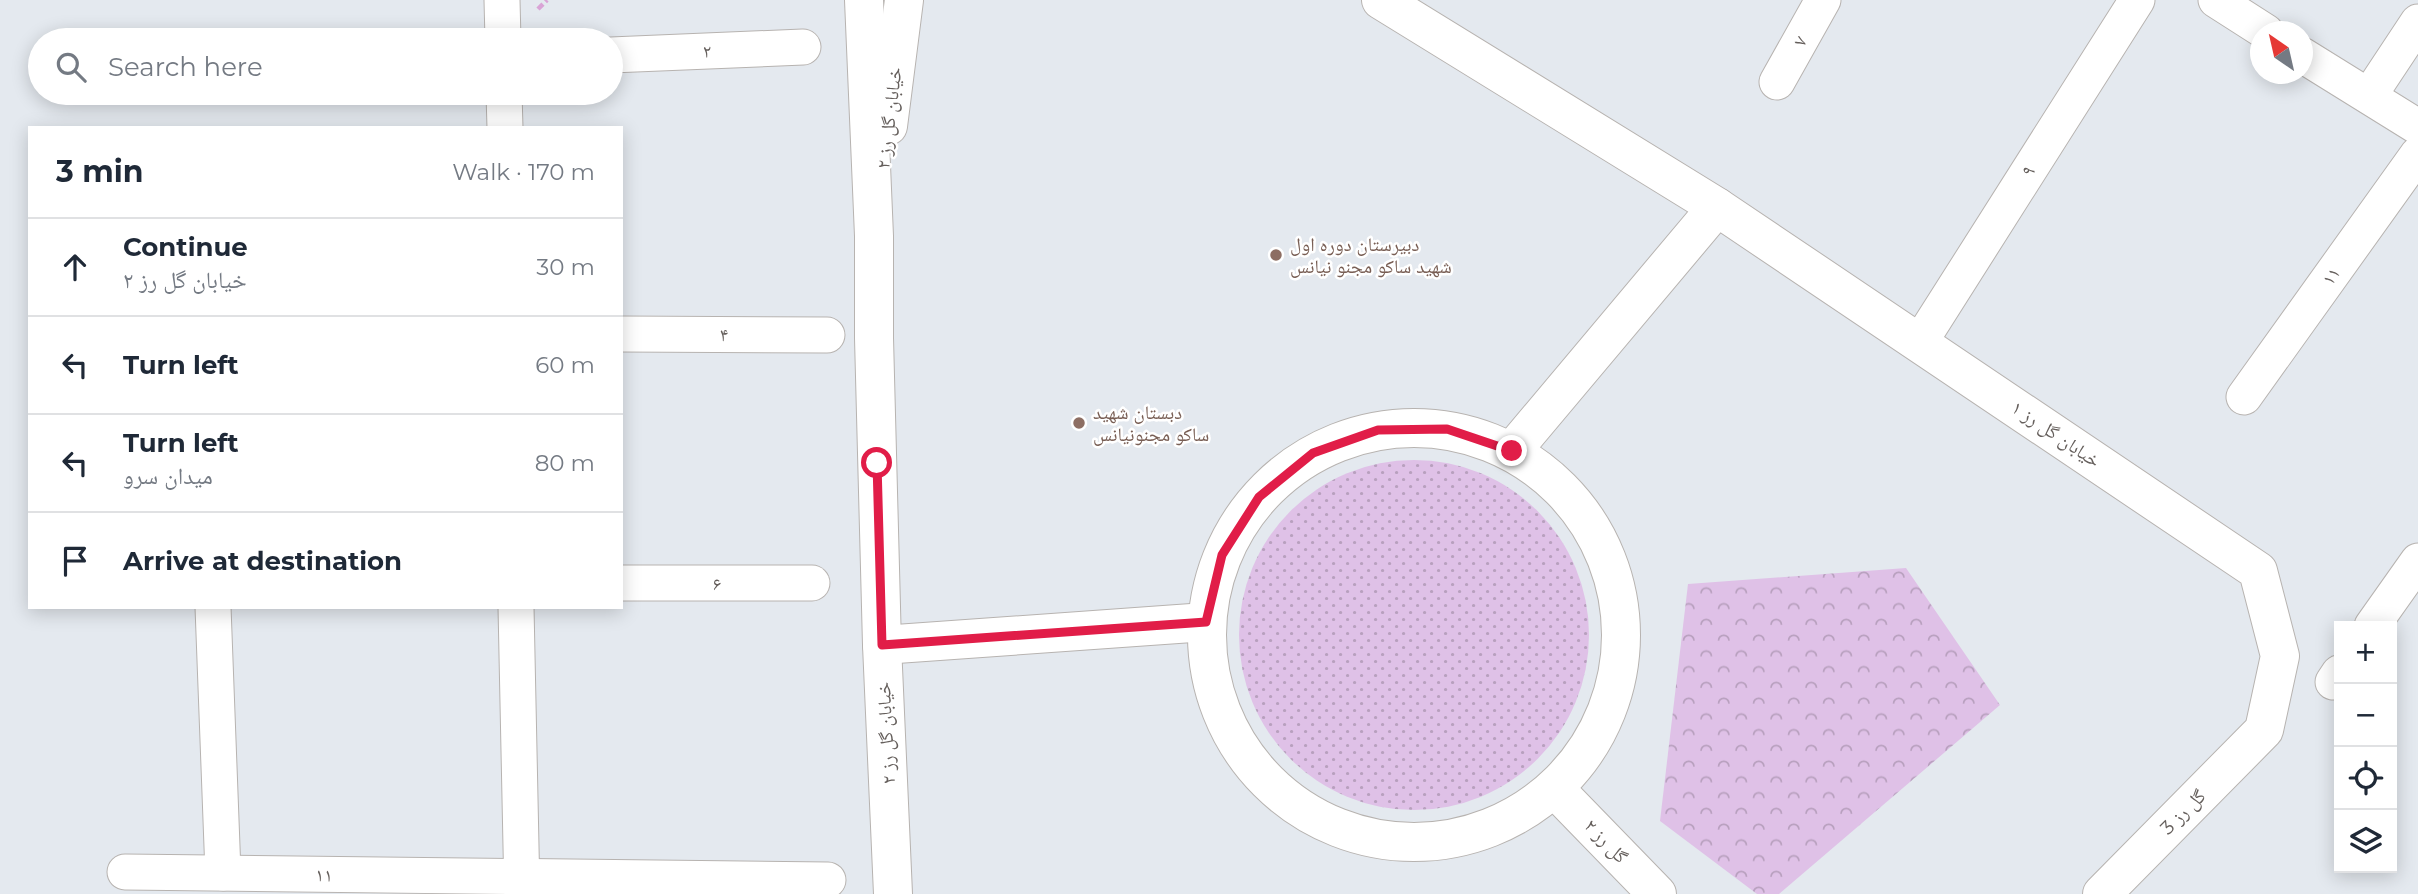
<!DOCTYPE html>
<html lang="en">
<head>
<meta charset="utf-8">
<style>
	:root { --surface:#fff; --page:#f6f6f7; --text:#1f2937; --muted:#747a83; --line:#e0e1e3 }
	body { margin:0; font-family:Montserrat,"Noto Naskh Arabic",sans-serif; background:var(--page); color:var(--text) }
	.controls { position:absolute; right:21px; bottom:21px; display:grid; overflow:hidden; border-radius:0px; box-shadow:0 4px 18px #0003 }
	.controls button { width:63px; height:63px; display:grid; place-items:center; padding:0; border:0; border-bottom:2px solid var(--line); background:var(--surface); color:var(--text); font:35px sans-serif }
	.compass { position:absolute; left:2250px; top:21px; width:63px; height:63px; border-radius:50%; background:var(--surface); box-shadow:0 4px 18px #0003; rotate:326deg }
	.stop { position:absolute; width:21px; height:21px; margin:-16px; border:5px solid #e11d48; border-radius:50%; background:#fff }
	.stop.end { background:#e11d48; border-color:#fff; box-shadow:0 2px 7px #0008 }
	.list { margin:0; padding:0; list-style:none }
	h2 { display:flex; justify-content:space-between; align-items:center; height:91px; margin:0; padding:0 28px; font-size:30px }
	h2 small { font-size:23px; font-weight:400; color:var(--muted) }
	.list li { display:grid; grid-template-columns:46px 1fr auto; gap:21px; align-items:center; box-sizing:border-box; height:98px; padding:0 28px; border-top:2px solid var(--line) }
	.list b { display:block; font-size:26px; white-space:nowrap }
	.list p { margin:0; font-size:23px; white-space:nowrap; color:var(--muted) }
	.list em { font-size:23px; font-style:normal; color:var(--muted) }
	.icon { flex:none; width:38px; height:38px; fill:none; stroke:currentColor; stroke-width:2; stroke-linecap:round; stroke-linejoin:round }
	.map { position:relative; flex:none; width:2418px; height:894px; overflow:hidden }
	.search { position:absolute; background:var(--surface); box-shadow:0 4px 18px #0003; left:28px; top:28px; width:595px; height:77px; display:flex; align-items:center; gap:18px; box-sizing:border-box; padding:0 24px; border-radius:38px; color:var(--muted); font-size:26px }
	.panel { position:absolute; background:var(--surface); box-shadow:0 4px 18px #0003; left:28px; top:126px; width:595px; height:483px; border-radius:0px }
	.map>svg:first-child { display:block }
	.grass { fill:url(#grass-dots) }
	.forest { fill:url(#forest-crowns) }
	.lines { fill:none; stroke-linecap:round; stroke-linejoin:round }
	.minor-casing { stroke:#b7b3b0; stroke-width:37 }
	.tertiary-casing { stroke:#b7b3b0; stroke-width:40 }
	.path { stroke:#d9a4d6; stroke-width:4.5; stroke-dasharray:7 3.5; stroke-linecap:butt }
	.minor { stroke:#fff; stroke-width:35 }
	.tertiary { stroke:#fff; stroke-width:38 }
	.route { stroke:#e11d48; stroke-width:9 }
	.education-dot { fill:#8d6e63; stroke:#fff; stroke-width:2.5 }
	.labels { text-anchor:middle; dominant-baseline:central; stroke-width:5; stroke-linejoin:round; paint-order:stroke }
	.street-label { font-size:19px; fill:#655f5c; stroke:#fff }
	.education-label { font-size:19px; fill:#785e54; stroke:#fff; text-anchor:start }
</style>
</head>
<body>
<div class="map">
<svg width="2418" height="894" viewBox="0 0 2418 894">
	<defs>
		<pattern id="grass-dots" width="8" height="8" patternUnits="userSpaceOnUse" patternTransform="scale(1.75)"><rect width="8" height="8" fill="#dfc1e7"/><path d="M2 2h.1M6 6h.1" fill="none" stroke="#b8a0be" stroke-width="1.8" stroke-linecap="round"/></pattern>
		<pattern id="forest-crowns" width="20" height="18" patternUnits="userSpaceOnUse" patternTransform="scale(1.75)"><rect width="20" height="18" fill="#dfc1e7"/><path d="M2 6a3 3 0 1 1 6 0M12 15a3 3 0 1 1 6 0" fill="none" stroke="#b8a0be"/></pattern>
	</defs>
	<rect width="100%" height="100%" fill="#e4e9ef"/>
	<!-- grass -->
	<circle class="grass" cx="1414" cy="635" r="175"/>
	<!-- forest -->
	<polygon class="forest" points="1906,568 2000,705 1779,894 1757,894 1660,821 1688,584"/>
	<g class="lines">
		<defs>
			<g id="minor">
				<polyline points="502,0 503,40"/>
				<polyline points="2216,0 2266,32"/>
				<polyline points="611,55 803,47"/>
				<polyline points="2302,55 2418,127"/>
				<polyline points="1777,82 1823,0"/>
				<polyline points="504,93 505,128"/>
				<polyline points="2369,96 2418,22"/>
				<polyline points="621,334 827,335"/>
				<polyline points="1920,342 2137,0"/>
				<polyline points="2244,397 2418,154"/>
				<polyline points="621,583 812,583"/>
				<polyline points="213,607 223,873"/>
				<polyline points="516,607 522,894"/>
				<polyline points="2372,626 2418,561"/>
				<polyline points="2333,682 2339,673"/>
				<polyline points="125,872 828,880"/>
			</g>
			<g id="tertiary">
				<polyline points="864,0 874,236 874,338 882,645 893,894"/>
				<polyline points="1381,0 1717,207 2258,571 2280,656 2264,730 2102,894"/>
				<polyline points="888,126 904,0"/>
				<circle cx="1414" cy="635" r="207"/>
				<polyline points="1512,451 1717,207"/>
				<polyline points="882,645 1206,622"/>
				<polyline points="1555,789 1657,894"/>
			</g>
		</defs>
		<!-- minor casing -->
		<use href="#minor" class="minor-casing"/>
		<!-- tertiary casing -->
		<use href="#tertiary" class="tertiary-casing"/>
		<!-- path -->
		<polyline class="path" points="538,9 547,0"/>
		<!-- minor -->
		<use href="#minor" class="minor"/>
		<!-- tertiary -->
		<use href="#tertiary" class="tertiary"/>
	</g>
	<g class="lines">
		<!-- route -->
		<polyline class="route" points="877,463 882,645 1206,622 1222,555 1259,497 1313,453 1378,430 1447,429 1512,451"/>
	</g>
	<!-- markers -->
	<g class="education-dot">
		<circle cx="1276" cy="255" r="7"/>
		<circle cx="1079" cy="423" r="7"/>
	</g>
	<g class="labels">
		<!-- street labels -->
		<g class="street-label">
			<text transform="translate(1800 41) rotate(-60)">۷</text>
			<text transform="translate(707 51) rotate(-2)">۲</text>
			<text transform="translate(889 118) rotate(-83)">خیابان گل رز ۲</text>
			<text transform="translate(2028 171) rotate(-58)">۹</text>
			<text transform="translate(2331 276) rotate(-55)">۱۱</text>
			<text x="724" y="334">۴</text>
			<text transform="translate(2056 434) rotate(34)">خیابان گل رز ۱</text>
			<text x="717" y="583">۶</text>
			<text transform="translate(886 733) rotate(-93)">خیابان گل رز ۲</text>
			<text transform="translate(2183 812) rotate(-45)">گل رز 3</text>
			<text transform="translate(1606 841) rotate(46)">۲ گل رز</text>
			<text transform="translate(324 875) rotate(1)">۱۱</text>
		</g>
		<!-- education labels -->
		<g class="education-label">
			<text x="1290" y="244">دبیرستان دوره اول<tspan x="1290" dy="22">شهید ساکو مجنو نیانس</tspan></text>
			<text x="1093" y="412">دبستان شهید<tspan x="1093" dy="22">ساکو مجنونیانس</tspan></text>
		</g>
	</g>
</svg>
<div class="controls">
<button>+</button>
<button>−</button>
<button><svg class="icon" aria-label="locate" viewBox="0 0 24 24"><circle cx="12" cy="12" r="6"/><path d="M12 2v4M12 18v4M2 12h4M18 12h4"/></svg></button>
<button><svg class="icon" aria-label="layers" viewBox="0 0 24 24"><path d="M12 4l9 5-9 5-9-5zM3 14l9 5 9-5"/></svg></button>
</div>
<svg class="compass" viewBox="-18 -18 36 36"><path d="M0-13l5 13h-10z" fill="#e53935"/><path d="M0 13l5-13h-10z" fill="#747a83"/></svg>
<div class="stop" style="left:877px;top:463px"></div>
<div class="stop end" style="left:1512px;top:451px"></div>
<div class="search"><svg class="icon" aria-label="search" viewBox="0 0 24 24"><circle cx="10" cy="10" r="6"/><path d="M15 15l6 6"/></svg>Search here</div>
<section class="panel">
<h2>3 min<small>Walk · 170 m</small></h2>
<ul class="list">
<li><svg class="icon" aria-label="ahead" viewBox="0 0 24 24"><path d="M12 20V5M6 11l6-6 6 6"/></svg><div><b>Continue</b><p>خیابان گل رز ۲</p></div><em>30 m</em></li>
<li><svg class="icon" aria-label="left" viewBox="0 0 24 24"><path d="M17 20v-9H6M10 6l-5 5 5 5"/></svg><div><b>Turn left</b></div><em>60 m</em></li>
<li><svg class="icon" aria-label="left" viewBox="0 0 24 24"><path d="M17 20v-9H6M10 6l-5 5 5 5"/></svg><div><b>Turn left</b><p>میدان سرو</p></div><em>80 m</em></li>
<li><svg class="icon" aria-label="arrive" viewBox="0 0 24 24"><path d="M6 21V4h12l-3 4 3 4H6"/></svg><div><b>Arrive at destination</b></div></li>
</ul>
</section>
</div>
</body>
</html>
